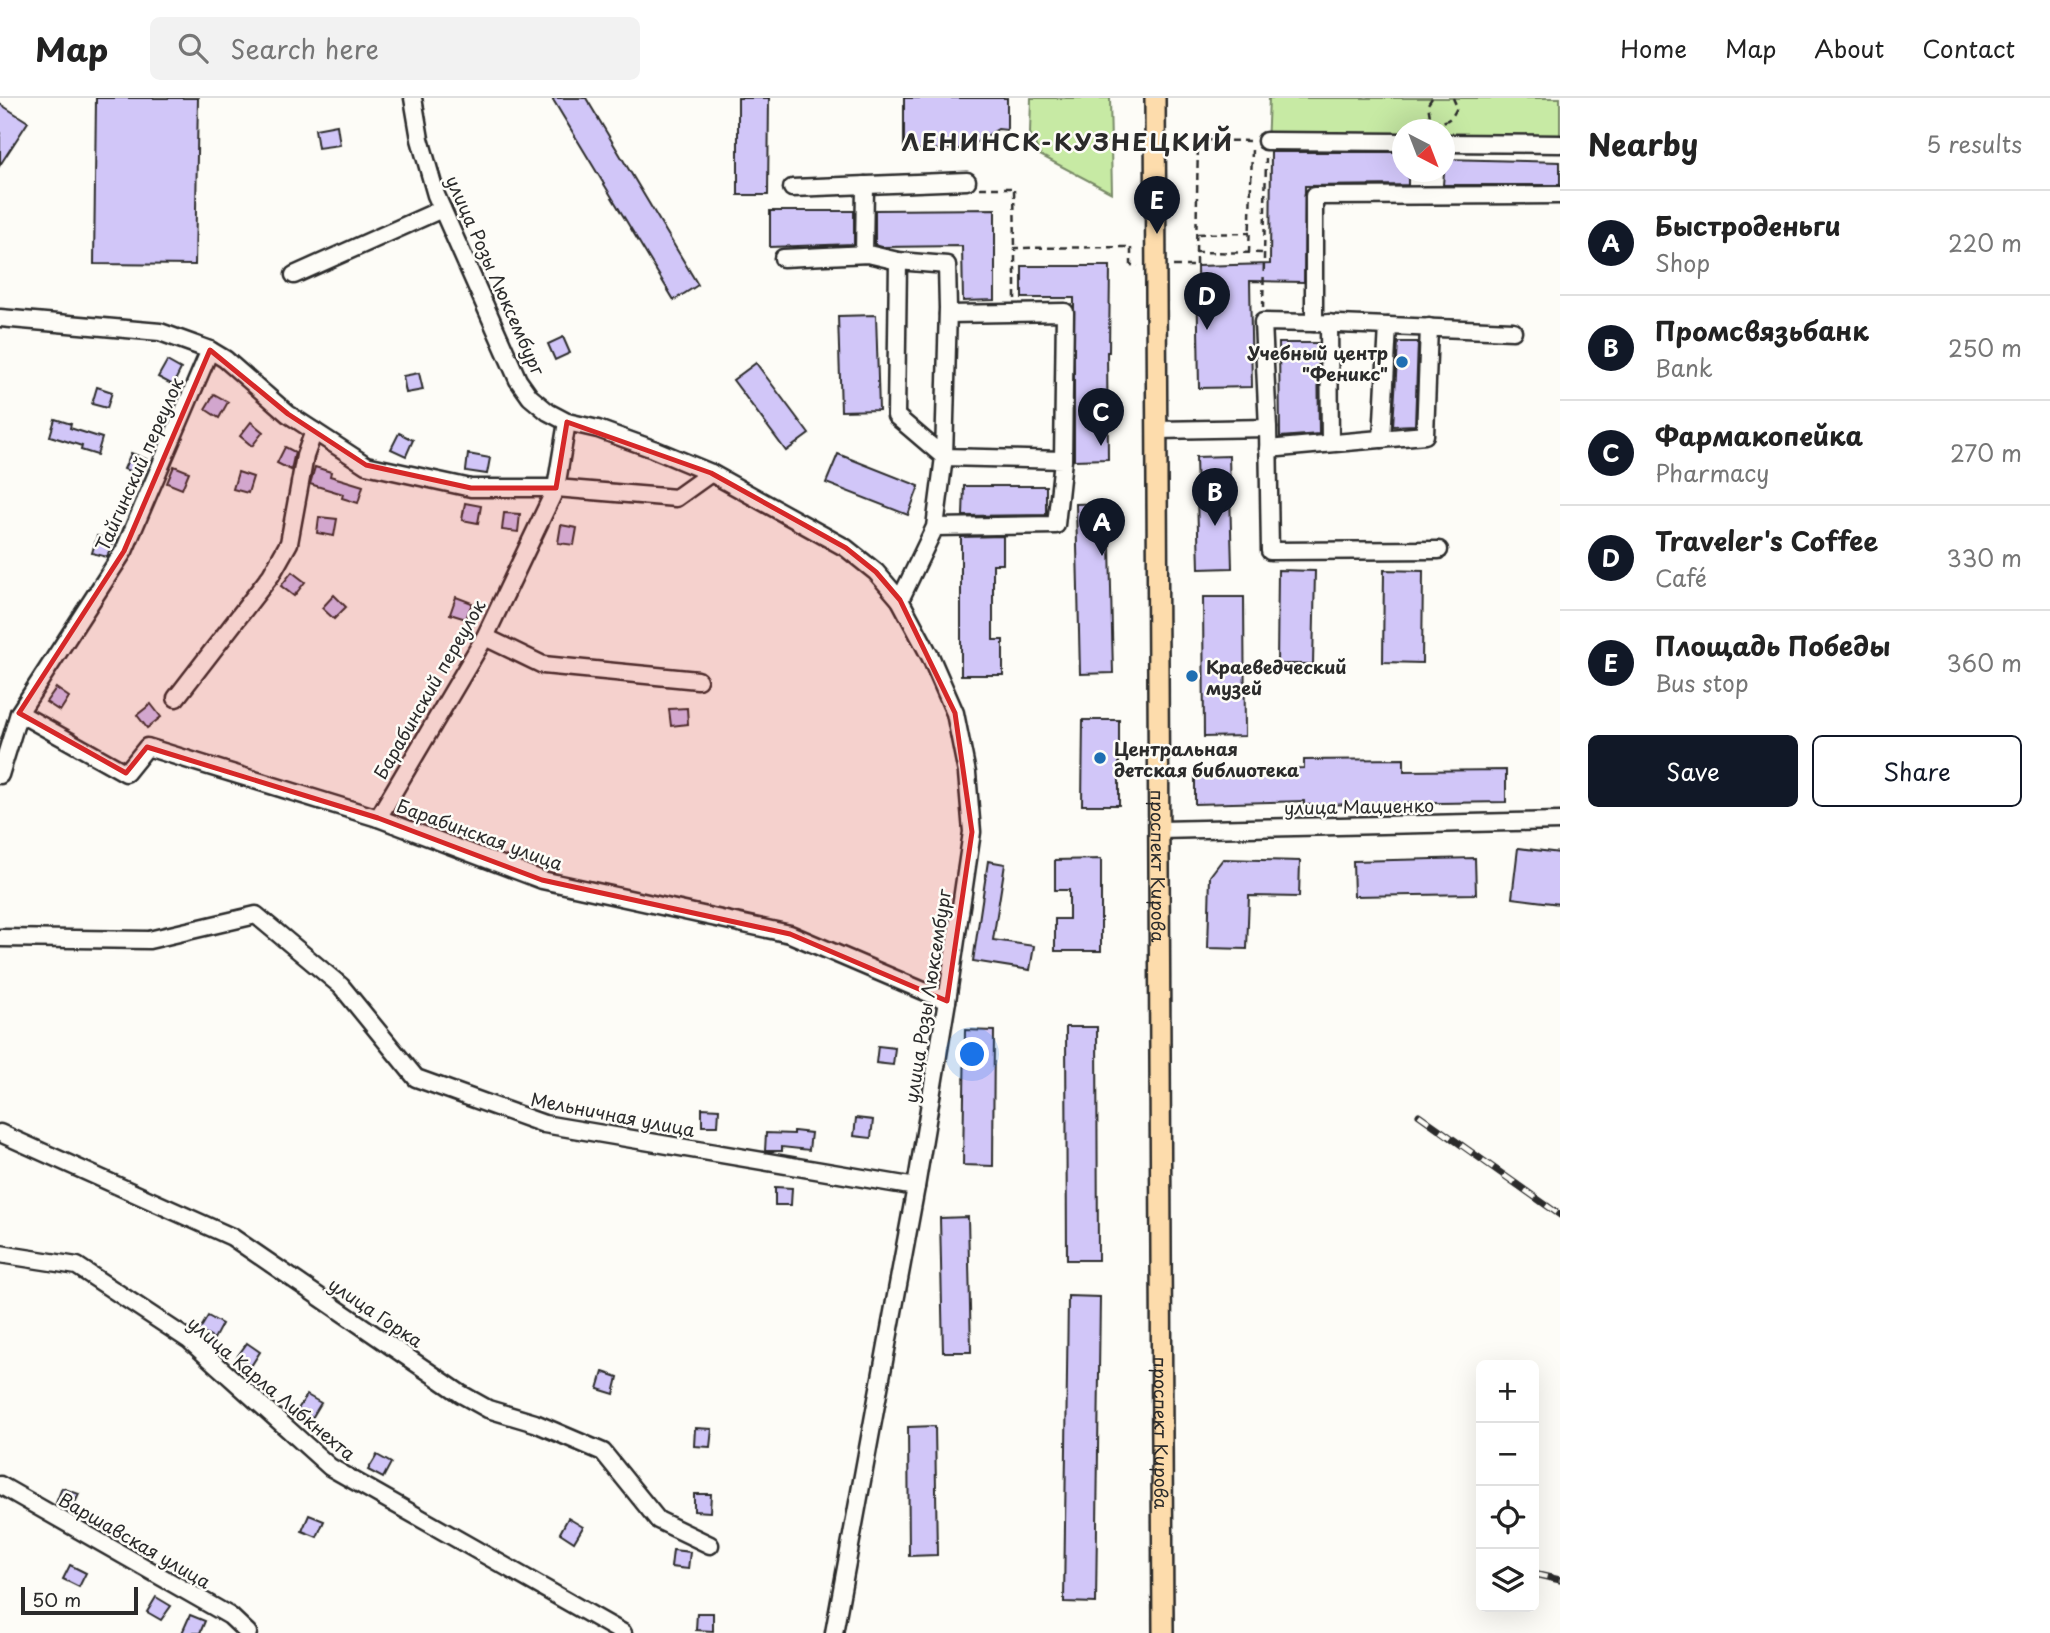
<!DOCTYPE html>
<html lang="en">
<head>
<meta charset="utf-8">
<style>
	:root { --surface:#fff; --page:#f2f2f2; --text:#222; --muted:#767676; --line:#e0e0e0; --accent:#111827 }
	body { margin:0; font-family:"Playpen Sans",sans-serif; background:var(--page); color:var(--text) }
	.controls { position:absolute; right:21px; bottom:21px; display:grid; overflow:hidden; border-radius:10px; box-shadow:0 7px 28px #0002 }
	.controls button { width:63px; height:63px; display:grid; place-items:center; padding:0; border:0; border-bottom:2px solid var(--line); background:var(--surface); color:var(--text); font:35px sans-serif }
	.compass { position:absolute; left:1392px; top:21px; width:63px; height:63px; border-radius:50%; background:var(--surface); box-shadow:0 7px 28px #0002; rotate:138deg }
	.scale { position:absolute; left:21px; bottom:18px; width:117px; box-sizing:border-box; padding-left:7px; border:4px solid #2b2b2b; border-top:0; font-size:19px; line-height:24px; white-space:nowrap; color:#2b2b2b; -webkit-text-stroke:5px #fdfcf7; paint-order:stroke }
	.you { position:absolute; left:973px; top:957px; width:24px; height:24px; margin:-18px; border:5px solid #fff; border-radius:50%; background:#1a73e8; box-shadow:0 0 0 10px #1a73e833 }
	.badge { display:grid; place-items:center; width:46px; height:46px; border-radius:50%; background:var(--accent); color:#fff; font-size:23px; font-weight:700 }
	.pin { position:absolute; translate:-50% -58px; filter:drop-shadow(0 2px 4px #0008) }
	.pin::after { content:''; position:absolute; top:37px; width:24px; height:21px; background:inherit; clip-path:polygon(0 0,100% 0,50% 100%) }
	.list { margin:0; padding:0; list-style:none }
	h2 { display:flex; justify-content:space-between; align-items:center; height:91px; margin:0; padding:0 28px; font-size:30px }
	h2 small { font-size:23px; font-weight:400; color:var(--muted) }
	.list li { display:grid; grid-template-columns:46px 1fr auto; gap:21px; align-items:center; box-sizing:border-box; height:105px; padding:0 28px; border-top:2px solid var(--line) }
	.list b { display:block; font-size:26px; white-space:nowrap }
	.list p { margin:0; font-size:23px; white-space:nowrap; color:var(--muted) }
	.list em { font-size:23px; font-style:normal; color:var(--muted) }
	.actions { display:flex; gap:14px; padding:21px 28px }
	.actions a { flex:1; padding:16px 0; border:2px solid var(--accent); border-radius:10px; text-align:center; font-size:24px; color:var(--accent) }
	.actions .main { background:var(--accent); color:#fff }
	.icon { flex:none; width:38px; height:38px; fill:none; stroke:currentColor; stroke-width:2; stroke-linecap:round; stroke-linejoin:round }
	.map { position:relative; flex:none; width:1560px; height:1535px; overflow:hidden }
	header { display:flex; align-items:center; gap:42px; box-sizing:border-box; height:98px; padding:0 35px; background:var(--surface); border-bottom:2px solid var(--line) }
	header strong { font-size:33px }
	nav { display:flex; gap:38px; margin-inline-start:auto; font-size:24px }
	.search { width:490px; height:63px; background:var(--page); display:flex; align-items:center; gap:18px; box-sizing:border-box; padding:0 24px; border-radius:10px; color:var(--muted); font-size:26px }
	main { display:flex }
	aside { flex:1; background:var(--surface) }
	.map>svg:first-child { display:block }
	.green { fill:#c7eaa4; stroke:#798a68; stroke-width:2 }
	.building { fill:#d1c6f8; stroke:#2b2b2b; stroke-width:2 }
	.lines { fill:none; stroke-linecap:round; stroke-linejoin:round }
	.minor-casing { stroke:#2b2b2b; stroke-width:21 }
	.major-casing { stroke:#2b2b2b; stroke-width:24 }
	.path { stroke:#2b2b2b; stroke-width:2.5; stroke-dasharray:7 5; stroke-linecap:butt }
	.minor { stroke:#fdfcf7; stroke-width:16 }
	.major { stroke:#fddcac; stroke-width:19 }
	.rail-casing { stroke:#2b2b2b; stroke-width:7 }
	.rail { stroke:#fdfcf7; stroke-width:4.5; stroke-dasharray:13; stroke-linecap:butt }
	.marked { fill:#d62828; fill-opacity:0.2; stroke:#d62828; stroke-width:5; stroke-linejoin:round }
	.poi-dot { fill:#1f6fb2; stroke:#fdfcf7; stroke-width:2.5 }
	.labels { text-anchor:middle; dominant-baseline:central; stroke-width:5; stroke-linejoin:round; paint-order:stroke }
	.street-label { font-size:18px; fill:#2b2b2b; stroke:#fdfcf7 }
	.poi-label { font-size:18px; font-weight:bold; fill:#2b2b2b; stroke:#fdfcf7; text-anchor:start }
	.district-label { font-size:24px; font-weight:bold; letter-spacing:2px; fill:#2b2b2b; stroke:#fdfcf7 }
</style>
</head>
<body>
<header>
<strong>Map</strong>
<div class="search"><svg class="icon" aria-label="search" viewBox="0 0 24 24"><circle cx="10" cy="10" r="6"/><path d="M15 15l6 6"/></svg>Search here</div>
<nav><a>Home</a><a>Map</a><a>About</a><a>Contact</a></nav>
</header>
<main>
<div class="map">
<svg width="1560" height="1535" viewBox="0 0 1560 1535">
	<rect width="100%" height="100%" fill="#fdfcf7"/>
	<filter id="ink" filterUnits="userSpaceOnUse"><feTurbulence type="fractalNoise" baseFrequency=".0143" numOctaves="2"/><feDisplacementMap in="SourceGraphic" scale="14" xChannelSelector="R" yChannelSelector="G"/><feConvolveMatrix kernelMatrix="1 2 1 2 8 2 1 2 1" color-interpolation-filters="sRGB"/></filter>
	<g filter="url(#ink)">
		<!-- green -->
		<g class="green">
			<polygon points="1031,0 1110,0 1112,95 1040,57 1030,35"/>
			<polygon points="1269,0 1560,0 1560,55 1445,54 1444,32 1402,32 1402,53 1267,49"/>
		</g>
		<!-- building -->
		<g class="building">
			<polygon points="96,0 198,0 195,167 94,166"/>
			<polygon points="552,0 586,0 698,187 674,202"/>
			<polygon points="738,0 769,0 768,97 738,97"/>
			<polygon points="904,0 1007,0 1007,32 998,31 965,51 904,52"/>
			<polygon points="0,6 28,24 0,67"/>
			<polygon points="337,27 340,47 318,50 315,31"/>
			<polygon points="1271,54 1403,54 1403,74 1408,74 1408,87 1305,88 1304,184 1250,183 1252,289 1199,290 1197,168 1270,166"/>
			<polygon points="1445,61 1560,64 1560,87 1443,87"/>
			<polygon points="995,111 995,202 963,203 962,148 882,149 875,147 875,112"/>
			<polygon points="770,113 854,113 854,146 770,149"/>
			<polygon points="1022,168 1110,168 1109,254 1107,254 1108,361 1074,362 1074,200 1022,200"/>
			<polygon points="876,217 879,312 841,313 838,218"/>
			<polygon points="563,239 570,255 555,262 548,246"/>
			<polygon points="1398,244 1418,244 1415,327 1393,328"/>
			<polygon points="1279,245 1318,245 1319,336 1280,339"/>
			<polygon points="167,263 181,271 173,287 158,279"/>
			<polygon points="756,265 809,336 786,353 733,282"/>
			<polygon points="419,275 423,292 406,295 403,278"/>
			<polygon points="97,289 112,294 107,310 92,306"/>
			<polygon points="214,296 228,304 219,320 205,311"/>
			<polygon points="55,321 71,326 70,330 102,340 97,357 81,352 82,348 50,338"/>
			<polygon points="251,324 263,334 252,348 240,338"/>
			<polygon points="399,335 413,342 406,358 391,351"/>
			<polygon points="285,349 295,354 291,372 277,365"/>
			<polygon points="131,355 146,361 139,377 124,371"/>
			<polygon points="468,356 490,360 487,376 466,373"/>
			<polygon points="838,356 919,388 908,417 826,385"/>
			<polygon points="1229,358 1232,470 1199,471 1196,359"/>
			<polygon points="174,368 189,374 182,391 167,385"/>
			<polygon points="315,369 331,374 330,378 363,388 358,405 342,400 343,396 310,386"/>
			<polygon points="238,374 253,379 248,395 233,391"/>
			<polygon points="964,388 1046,388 1046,417 963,418"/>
			<polygon points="465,405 481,408 478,425 462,422"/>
			<polygon points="1109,405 1113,575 1080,576 1076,406"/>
			<polygon points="504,415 520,416 518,434 502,432"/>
			<polygon points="319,419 337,421 334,438 317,435"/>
			<polygon points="561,427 577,430 574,447 558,445"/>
			<polygon points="97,438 113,443 107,459 92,455"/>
			<polygon points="1003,438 1003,466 993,466 993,542 1003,542 1003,577 961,577 961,439"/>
			<polygon points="1278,472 1315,473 1313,566 1277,566"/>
			<polygon points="1384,472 1423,473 1422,565 1383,564"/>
			<polygon points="292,474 305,484 294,498 281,488"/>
			<polygon points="334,497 346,509 334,521 322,510"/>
			<polygon points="456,499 472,505 466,521 450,516"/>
			<polygon points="1203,499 1244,499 1245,638 1204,639"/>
			<polygon points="56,590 69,599 60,613 46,604"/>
			<polygon points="151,606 161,619 147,630 137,617"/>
			<polygon points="687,610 688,626 671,628 669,611"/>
			<polygon points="1083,622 1119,622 1119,707 1082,707"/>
			<polygon points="1404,661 1404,673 1506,672 1506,704 1304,707 1304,703 1195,706 1195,673 1304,670 1304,662"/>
			<polygon points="1518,750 1560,755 1560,806 1512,800"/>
			<polygon points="1475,760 1476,796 1354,798 1353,763"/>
			<polygon points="1101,761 1101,853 1055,853 1055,821 1069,821 1069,792 1055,792 1055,762"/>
			<polygon points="1223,761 1300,763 1299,799 1249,798 1247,851 1208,850 1210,778"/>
			<polygon points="988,763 1005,766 993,842 1034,848 1030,872 973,863"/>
			<polygon points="1066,929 1097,929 1098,1162 1067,1162"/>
			<polygon points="965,932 994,933 993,1068 963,1067"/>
			<polygon points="878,948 895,950 893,967 876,965"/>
			<polygon points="702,1010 719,1011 718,1028 702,1028"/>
			<polygon points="856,1020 873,1022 871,1040 854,1038"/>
			<polygon points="794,1033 811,1035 809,1052 782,1049 782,1053 765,1053 766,1035 794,1036"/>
			<polygon points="775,1089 792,1090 791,1107 775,1107"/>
			<polygon points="968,1119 971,1254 943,1254 940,1120"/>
			<polygon points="1068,1198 1100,1199 1096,1505 1064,1504"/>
			<polygon points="208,1218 222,1226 214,1241 199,1233"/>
			<polygon points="247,1245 260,1254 251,1268 237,1259"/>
			<polygon points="603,1274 618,1279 614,1296 598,1291"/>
			<polygon points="307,1297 321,1305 312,1320 298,1311"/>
			<polygon points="935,1328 937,1457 909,1458 908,1329"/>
			<polygon points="695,1330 712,1331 710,1349 694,1348"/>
			<polygon points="377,1357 391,1365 383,1380 368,1372"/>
			<polygon points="62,1390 79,1396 72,1411 56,1405"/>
			<polygon points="694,1396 711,1396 710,1414 694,1413"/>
			<polygon points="309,1417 324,1423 317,1439 302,1433"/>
			<polygon points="568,1420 583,1429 574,1444 560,1435"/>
			<polygon points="673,1452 690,1454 688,1471 671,1469"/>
			<polygon points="70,1467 86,1475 79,1489 63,1481"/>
			<polygon points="156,1499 171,1508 161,1522 147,1514"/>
			<polygon points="697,1515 713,1515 713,1533 696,1532"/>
			<polygon points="190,1517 205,1523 200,1535 182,1535"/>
		</g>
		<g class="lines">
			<defs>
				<g id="minor">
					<polyline points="413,0 420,41 436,97 518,282 530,299 548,314 567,324 598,331 653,351 711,375 846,450 876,474 900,502 931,560 955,615 967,675 972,734 947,903 916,1089 834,1535"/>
					<polyline points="1266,43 1402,44"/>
					<polyline points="1444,45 1560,46"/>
					<polyline points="792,90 967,83"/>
					<polyline points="864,156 865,87"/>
					<polyline points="783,160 868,156 898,163"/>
					<polyline points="294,177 442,111"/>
					<polyline points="948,216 1065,214 1063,362"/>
					<polyline points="0,220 160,234 210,252 225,261 288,316 366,367 471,390 556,390 676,400 711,375"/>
					<polyline points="1314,225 1314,98 1560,97"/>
					<polyline points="1329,225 1330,345"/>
					<polyline points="1268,330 1270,453 1439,452"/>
					<polyline points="1157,332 1268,330 1263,224 1314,225 1513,233"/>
					<polyline points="1382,341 1388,228"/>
					<polyline points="1268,351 1425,337 1429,229"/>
					<polyline points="900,502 935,429 944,359 948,210 947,167 898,163 896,318 944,359 1063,362 1056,427 935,429"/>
					<polyline points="485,539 543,567 698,582"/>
					<polyline points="176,600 271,477 289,445 305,358 314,333"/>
					<polyline points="19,615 126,675 147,649 378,720 542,782 790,836 947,903"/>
					<polyline points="0,677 19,615 124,453 210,252"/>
					<polyline points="378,720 485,539 556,390 567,324"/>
					<polyline points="1160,732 1560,723"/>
					<polyline points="0,840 149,842 256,817 341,888 416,980 544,1026 916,1089"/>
					<polyline points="0,1035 232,1139 461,1296 488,1311 535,1325 603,1354 658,1422 710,1447"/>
					<polyline points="0,1156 77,1168 189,1242 330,1369 623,1535"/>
					<polyline points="0,1387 230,1518 248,1535"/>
				</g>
				<g id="major">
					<path id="s1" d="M1155,0L1163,1535"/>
				</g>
			</defs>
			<!-- minor casing -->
			<use href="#minor" class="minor-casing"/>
			<!-- major casing -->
			<use href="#major" class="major-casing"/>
			<!-- path -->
			<g class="path">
				<path d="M1432,0L1428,6L1430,19L1435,24C1447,25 1453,20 1457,9L1453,0"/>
				<polyline points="980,90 1014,90 1015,150"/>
				<polyline points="1197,136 1250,135"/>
				<polyline points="1196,154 1198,42 1249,43"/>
				<polyline points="1249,155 1252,51"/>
				<polyline points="1173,168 1196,168 1196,154 1264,155"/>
				<polyline points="1015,201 1015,150 1131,149 1131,167 1138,168"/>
				<polyline points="1263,210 1266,60"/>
			</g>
			<!-- minor -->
			<use href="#minor" class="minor"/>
			<!-- major -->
			<use href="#major" class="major"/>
			<defs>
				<g id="rail">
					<polyline points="1419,1017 1560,1117"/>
					<polyline points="1534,1476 1560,1482"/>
				</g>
			</defs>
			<!-- rail casing -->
			<use href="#rail" class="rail-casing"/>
			<!-- rail -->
			<use href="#rail" class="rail"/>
		</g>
	</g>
	<!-- marked area -->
	<path class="marked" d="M210,252L288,316L366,367L471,390H556L567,324L711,375L846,450L876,474L900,502L955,615L972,734L947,903L790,836L542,782L378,720L147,649L126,675L19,615L124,453Z"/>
	<!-- markers -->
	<g class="poi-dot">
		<circle cx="1402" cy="264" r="7"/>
		<circle cx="1192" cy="578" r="7"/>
		<circle cx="1100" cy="660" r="7"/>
	</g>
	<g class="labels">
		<!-- street labels -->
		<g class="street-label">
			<text transform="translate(496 177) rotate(66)">улица Розы Люксембург</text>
			<text transform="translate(139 366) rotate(-66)">Тайгинский переулок</text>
			<text transform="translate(429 591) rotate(-60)">Барабинский переулок</text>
			<text transform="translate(1359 708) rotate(-1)">улица Мациенко</text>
			<text transform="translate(480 736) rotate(20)">Барабинская улица</text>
			<text stroke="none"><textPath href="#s1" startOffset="768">проспект Кирова</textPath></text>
			<text transform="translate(927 898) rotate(-81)">улица Розы Люксембург</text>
			<text transform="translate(613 1016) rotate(11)">Мельничная улица</text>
			<text transform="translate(376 1214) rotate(34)">улица Горка</text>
			<text transform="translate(272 1290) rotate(40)">улица Карла Либкнехта</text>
			<text stroke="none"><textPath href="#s1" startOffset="1335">проспект Кирова</textPath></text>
			<text transform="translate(135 1442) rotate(30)">Варшавская улица</text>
		</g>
		<!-- poi labels -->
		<g class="poi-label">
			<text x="1388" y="254" text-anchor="end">Учебный центр<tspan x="1388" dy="21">"Феникс"</tspan></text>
			<text x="1206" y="568">Краеведческий<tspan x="1206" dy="21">музей</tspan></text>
			<text x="1114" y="650">Центральная<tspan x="1114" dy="21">детская библиотека</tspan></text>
		</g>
		<!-- district labels -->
		<g class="district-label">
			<text x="1068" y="43">ЛЕНИНСК-КУЗНЕЦКИЙ</text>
		</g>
	</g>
</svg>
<div class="controls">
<button>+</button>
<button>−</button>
<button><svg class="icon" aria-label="locate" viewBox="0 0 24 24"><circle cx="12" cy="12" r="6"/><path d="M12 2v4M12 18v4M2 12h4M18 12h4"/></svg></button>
<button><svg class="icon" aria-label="layers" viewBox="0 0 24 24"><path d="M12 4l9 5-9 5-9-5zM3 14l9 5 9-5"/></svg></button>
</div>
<svg class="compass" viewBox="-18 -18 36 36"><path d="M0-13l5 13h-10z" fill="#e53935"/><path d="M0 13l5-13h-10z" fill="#767676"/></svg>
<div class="scale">50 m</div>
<div class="you"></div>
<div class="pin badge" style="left:1102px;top:458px">A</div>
<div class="pin badge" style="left:1215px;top:428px">B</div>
<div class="pin badge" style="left:1101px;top:348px">C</div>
<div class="pin badge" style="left:1207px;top:232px">D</div>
<div class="pin badge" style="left:1157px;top:136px">E</div>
</div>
<aside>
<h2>Nearby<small>5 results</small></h2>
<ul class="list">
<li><span class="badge">A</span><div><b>Быстроденьги</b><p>Shop</p></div><em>220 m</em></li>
<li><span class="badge">B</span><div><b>Промсвязьбанк</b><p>Bank</p></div><em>250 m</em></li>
<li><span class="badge">C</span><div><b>Фармакопейка</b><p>Pharmacy</p></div><em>270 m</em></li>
<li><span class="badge">D</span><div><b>Traveler's Coffee</b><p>Café</p></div><em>330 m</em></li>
<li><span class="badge">E</span><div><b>Площадь Победы</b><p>Bus stop</p></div><em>360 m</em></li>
</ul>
<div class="actions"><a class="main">Save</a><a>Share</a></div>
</aside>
</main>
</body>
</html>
